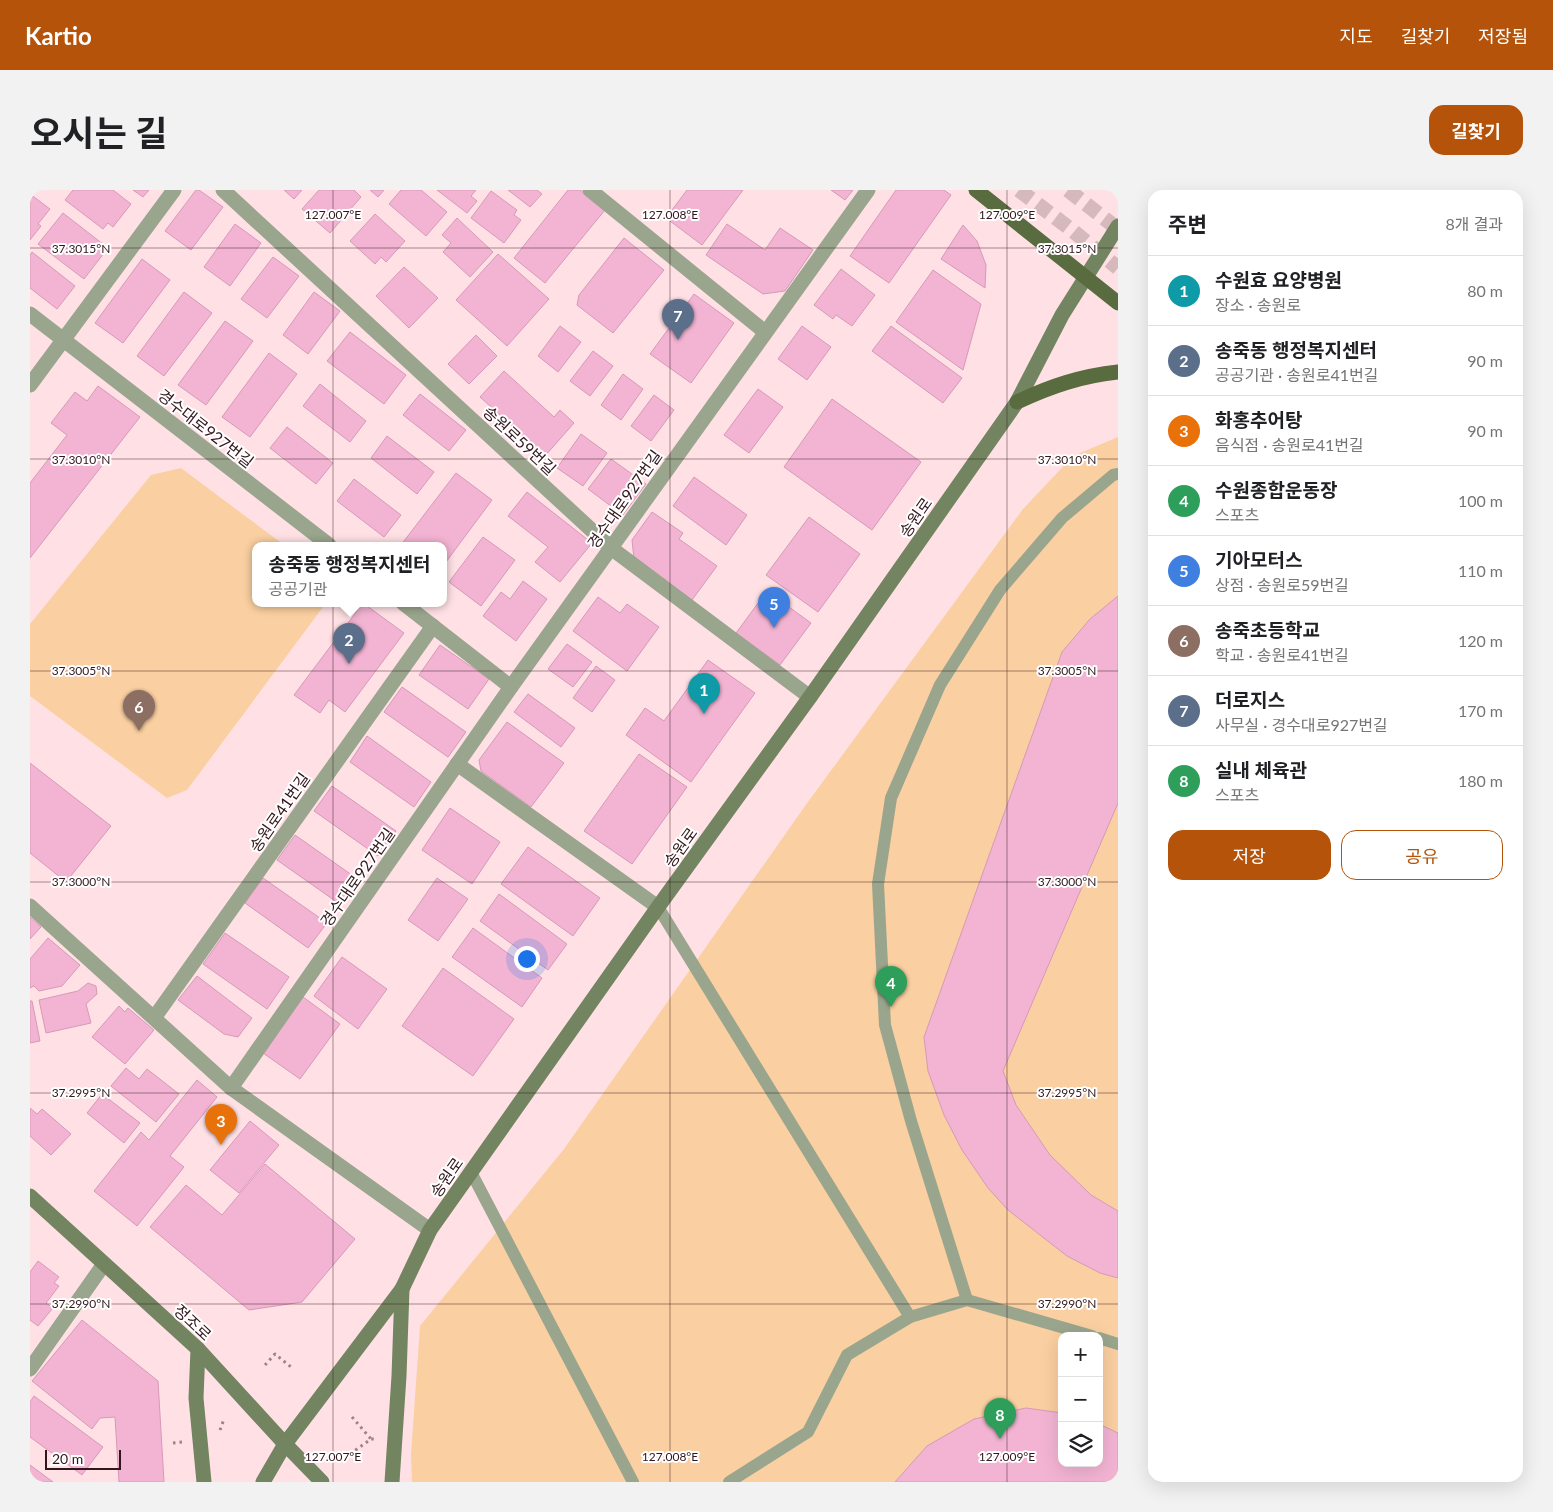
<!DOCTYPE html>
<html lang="ko">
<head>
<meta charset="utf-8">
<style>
	:root { --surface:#fff; --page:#f2f2f2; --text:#202124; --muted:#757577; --line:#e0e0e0; --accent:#b45309 }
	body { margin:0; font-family:Lato,"Noto Sans KR",sans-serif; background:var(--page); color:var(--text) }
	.controls { position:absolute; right:15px; bottom:15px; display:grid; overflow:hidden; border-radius:10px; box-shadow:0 5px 20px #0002 }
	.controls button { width:45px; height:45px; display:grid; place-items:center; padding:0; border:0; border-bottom:1px solid var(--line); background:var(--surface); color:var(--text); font:25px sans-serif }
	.scale { position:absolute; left:15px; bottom:12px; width:76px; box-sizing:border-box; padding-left:5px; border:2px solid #31171c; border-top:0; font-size:14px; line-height:18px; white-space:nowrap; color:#31171c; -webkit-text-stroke:4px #fff; paint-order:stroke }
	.you { position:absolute; left:496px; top:768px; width:18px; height:18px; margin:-12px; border:4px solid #fff; border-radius:50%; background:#1a73e8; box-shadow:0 0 0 8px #1a73e833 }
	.badge { display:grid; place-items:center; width:32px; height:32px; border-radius:50%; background:var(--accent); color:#fff; font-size:16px; font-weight:700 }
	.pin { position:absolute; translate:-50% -41px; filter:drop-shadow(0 1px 2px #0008) }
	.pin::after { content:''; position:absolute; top:26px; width:18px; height:15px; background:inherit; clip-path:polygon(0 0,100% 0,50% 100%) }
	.popup { position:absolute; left:222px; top:352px; width:195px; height:65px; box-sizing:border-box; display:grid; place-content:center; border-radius:10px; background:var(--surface); filter:drop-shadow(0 1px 4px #0005); font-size:16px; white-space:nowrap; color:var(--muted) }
	.popup b { font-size:19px; color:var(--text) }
	.popup::after { content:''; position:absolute; left:50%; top:100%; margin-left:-10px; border:10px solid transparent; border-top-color:var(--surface) }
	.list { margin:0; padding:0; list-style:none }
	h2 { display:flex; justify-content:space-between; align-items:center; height:65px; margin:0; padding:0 20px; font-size:21px }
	h2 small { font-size:16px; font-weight:400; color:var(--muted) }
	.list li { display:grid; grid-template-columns:32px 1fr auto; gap:15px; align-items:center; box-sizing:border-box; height:70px; padding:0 20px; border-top:1px solid var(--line) }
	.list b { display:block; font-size:19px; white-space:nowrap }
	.list p { margin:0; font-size:16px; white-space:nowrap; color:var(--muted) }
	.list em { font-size:16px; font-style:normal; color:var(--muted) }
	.actions { display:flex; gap:10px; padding:15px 20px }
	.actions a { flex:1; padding:11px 0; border:1px solid var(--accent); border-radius:15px; text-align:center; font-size:18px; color:var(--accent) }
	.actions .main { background:var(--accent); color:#fff }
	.icon { flex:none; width:28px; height:28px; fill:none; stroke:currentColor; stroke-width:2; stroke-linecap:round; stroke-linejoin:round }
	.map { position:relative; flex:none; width:1088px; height:1292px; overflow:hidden; border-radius:15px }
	header { display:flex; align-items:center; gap:30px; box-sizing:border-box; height:70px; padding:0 25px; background:var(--accent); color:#fff }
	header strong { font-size:24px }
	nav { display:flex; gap:28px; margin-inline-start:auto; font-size:18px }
	.intro { display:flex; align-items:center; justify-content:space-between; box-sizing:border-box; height:120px; padding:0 30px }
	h1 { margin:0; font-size:35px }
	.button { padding:12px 22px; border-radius:15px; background:var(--accent); color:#fff; font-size:18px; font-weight:700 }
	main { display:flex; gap:30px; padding:0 30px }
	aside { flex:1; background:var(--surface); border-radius:15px; box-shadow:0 5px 20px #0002 }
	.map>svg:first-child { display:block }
	.green { fill:#facfa1; fill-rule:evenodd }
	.building { fill:#f3b4d3; stroke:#d699b7 }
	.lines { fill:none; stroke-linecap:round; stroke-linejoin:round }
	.primary-tunnel { stroke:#d6b9bd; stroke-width:15; stroke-dasharray:15 8; stroke-linecap:butt }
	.path { stroke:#9e8287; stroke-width:3; stroke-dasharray:2.5 4; stroke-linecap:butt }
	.lane { stroke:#9aa58d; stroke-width:12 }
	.street { stroke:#9aa58d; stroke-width:15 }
	.secondary { stroke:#738460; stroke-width:15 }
	.primary { stroke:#586c3f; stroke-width:15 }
	.ticks { fill:none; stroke:#31171c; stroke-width:1; stroke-opacity:0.45 }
	.labels { text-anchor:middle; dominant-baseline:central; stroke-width:4; stroke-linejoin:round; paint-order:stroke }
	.street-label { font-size:16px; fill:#31171c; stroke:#fff }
	.ticks-label { font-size:12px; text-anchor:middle; fill:#31171c; stroke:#fff; stroke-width:4; stroke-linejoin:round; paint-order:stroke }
</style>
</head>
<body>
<header>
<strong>Kartio</strong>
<nav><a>지도</a><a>길찾기</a><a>저장됨</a></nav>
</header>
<div class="intro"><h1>오시는 길</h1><a class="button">길찾기</a></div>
<main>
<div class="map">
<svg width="1088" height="1292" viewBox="0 0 1088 1292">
	<rect width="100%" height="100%" fill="#ffe1e5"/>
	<!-- green -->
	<g class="green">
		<path d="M1088,247V1292H382L381,1264L390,1136L534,959L775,616L993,319L1043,266ZM1032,1146H1069V1273H1032Z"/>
		<polygon points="151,278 254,355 225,355 225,413 296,413 157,600 137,608 0,506 0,434 121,285"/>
	</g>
	<!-- building -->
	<g class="building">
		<polygon points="43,0 83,0 101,14 83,37 78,33 73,39 35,10"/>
		<polygon points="103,0 119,0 113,7"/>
		<polygon points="166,0 169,0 193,17 161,60 135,41"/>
		<polygon points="254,0 272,0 264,9"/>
		<polygon points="289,0 324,0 331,7 300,43 272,19"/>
		<polygon points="340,0 354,0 348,7"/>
		<polygon points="371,0 391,0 417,22 396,46 359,14"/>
		<polygon points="407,0 446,0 441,6 447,11 437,23"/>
		<polygon points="478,0 507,0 512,4 500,17"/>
		<polygon points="538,0 550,0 575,20 515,93 484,68"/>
		<polygon points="657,0 713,0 672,55 636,28"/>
		<polygon points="801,0 823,0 815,10"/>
		<polygon points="866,0 914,0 921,5 859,93 820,66"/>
		<polygon points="461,1 487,20 484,25 491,30 474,53 441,28"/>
		<polygon points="0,4 20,19 8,34 11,36 0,50"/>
		<polygon points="33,23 78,58 54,89 8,54"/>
		<polygon points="345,24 375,51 356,72 351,67 345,74 320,51"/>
		<polygon points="427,28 463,62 440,87 413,62 421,53 412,45"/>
		<polygon points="205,34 231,53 200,96 174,77"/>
		<polygon points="697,34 735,60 750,38 783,60 755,101 733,104 676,65"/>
		<polygon points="933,35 947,51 956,75 955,98 911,69"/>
		<polygon points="594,48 634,80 583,143 547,115 549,105"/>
		<polygon points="2,62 45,96 27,119 0,98 0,65"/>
		<polygon points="468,64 519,109 477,156 426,110"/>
		<polygon points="243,67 269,86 237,128 211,109"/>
		<polygon points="112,69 140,90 93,153 65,133"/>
		<polygon points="374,77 408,108 379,138 346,106"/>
		<polygon points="811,79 845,105 822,136 806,125 803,129 784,115"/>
		<polygon points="903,80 951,114 933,180 866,132"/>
		<polygon points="154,102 182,123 134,186 107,166"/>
		<polygon points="284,102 310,121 278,164 253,145"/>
		<polygon points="664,104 704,133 661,193 620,164"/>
		<polygon points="195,131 223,151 176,215 148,195"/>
		<polygon points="530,136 551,152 528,182 508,166"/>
		<polygon points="772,136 801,157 777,190 748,169"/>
		<polygon points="861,136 932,188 913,213 842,161"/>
		<polygon points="320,142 376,185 354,214 297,171"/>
		<polygon points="446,145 467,166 439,194 418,174"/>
		<polygon points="563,161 583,176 560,206 540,191"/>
		<polygon points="239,163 267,184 220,247 192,227"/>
		<polygon points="474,181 524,227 530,220 544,233 515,266 450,207"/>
		<polygon points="593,184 613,199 591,230 571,215"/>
		<polygon points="290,194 336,231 320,252 273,216"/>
		<polygon points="68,196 110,227 0,368 0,293 37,245 21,233 45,202 57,211"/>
		<polygon points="728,199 753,217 719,263 694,245"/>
		<polygon points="390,204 436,240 419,261 373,225"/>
		<polygon points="624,205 644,220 621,251 601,236"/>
		<polygon points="802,209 891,272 842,340 754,277"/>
		<polygon points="257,237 303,273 286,294 240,258"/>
		<polygon points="551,244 577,263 553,296 527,278"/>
		<polygon points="357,246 404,282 387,304 341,268"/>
		<polygon points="581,269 616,294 593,325 558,299"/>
		<polygon points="426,283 462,310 413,376 413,355 371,355"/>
		<polygon points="664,287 717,325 696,355 643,316"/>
		<polygon points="324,289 371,325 354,347 307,311"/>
		<polygon points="497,302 562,353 530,392 505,372 518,357 478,326"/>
		<polygon points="622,322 653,343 649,349 687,376 662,410 604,369 602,350"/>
		<polygon points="779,327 830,364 788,422 736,385"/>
		<polygon points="453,347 485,370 451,416 419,392"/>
		<polygon points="493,391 517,409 486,451 453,426 471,402 480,409"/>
		<polygon points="737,401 781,433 750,475 706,443"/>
		<polygon points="1088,406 1088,613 973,881 986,915 1020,965 1061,1005 1088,1021 1088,1088 1070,1083 1037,1066 978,1020 958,998 932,960 914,925 898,881 894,847 1032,462 1060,429"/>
		<polygon points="568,407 590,423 597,414 629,437 597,481 543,441"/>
		<polygon points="333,413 374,443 315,522 299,510 290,523 264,505"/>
		<polygon points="537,454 562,472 543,497 518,479"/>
		<polygon points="410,455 459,489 438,519 389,485"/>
		<polygon points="678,470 725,503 661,592 596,545 615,518 634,531"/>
		<polygon points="566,476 585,490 562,522 543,508"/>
		<polygon points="372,497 436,542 418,567 354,522"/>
		<polygon points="498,504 545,538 531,557 484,522"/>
		<polygon points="477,532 534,573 501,617 451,581 449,570"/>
		<polygon points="337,546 401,592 384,617 320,572"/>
		<polygon points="609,564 657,597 602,674 554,641"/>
		<polygon points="0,573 81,636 36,692 0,663"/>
		<polygon points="302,596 366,641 348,666 284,621"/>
		<polygon points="420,618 470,652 442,694 392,660"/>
		<polygon points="265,645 329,690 311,715 247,670"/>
		<polygon points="498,657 570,708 543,746 471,694"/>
		<polygon points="233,688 297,733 278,758 215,713"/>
		<polygon points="407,688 438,709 408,751 378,730"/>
		<polygon points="469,704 537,754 518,780 450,731"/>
		<polygon points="0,727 11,737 0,749"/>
		<polygon points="443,738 512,788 492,817 422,767"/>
		<polygon points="195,743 259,787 237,819 173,774"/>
		<polygon points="18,748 50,775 32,796 9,801 4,796 0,798 0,769"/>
		<polygon points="312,767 357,799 328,839 284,806"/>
		<polygon points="413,778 484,829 443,886 372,836"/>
		<polygon points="167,786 222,828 208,847 194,844 148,810"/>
		<polygon points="58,793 66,796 67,804 56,814 61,833 16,843 9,810 48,801"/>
		<polygon points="273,807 310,834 270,889 233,863"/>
		<polygon points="0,811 2,811 10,851 0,853"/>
		<polygon points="89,816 95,822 98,818 124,840 95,874 62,847"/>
		<polygon points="96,878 109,889 117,879 149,904 126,932 81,896"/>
		<polygon points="167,890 187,907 140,966 154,977 107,1036 64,1001 111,942 119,950"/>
		<polygon points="72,904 110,933 94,953 57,923"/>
		<polygon points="0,918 7,924 12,919 41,944 21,965 0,946"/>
		<polygon points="220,931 249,955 209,1003 180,980"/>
		<polygon points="235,974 325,1049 272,1112 219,1120 120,1037 156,995 192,1025"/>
		<polygon points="8,1071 29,1087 24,1093 29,1096 16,1113 23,1118 8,1136 0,1130 0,1082"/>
		<polygon points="52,1130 128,1191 134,1292 89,1292 85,1227 70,1228 62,1239 2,1191"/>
		<polygon points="4,1206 73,1257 52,1285 0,1247 0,1212"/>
		<polygon points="996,1218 1032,1223 1032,1273 1069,1273 1069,1234 1088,1243 1088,1292 865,1292 897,1256 944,1229"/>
		<polygon points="0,1275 23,1292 0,1292"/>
	</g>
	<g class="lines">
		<!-- primary-tunnel -->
		<g class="primary-tunnel">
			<polyline points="989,0 1043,41 1088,78"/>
			<polyline points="1038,0 1088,39"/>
		</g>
		<!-- path -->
		<g class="path">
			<polyline points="235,1175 245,1164 261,1177"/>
			<polyline points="322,1227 341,1249"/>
			<polyline points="190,1240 194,1229"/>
			<polyline points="143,1253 152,1252"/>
			<polyline points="320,1264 341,1249 344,1249"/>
		</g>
		<!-- lane -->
		<g class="lane">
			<polyline points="628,717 880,1127"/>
			<polyline points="441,982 603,1292"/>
			<polyline points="937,1110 881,931 855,835 848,694 861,608 910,495 970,400 1032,328 1083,285 1088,284"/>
			<polyline points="1069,1148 1088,1154"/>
			<polyline points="699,1292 778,1242 817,1165 880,1127 937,1110 1062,1146"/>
		</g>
		<!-- street -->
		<g class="street">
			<polyline points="193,0 581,358 780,507"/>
			<polyline points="560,0 735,142"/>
			<polyline points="0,124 299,355"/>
			<polyline points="0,195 144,0"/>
			<polyline points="373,413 481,497"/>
			<polyline points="427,574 628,717"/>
			<polyline points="0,716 201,898 400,1040"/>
			<polyline points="124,828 403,436"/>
			<polyline points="201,898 481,497 838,0"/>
			<polyline points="0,1179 74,1074"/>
		</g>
		<!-- secondary -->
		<g class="secondary">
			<polyline points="0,1006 168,1159 255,1254 292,1292"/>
			<polyline points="168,1159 166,1208 174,1292"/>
			<polyline points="233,1292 255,1254 372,1099 400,1040 628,717 780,507 987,212 1032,125 1088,36"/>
			<polyline points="362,1292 369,1186 372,1099"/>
		</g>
		<!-- primary -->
		<g class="primary">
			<polyline points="946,0 1088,113"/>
			<path d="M987,212C1021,196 1051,186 1088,182"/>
		</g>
	</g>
	<!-- ticks -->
	<path class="ticks" d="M303,0V1292M640,0V1292M977,0V1292M0,58H1088M0,269H1088M0,481H1088M0,692H1088M0,903H1088M0,1114H1088"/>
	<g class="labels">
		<!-- street labels -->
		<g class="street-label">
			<text transform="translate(176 238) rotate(38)">경수대로927번길</text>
			<text transform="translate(490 250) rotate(43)">송원로59번길</text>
			<text transform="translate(594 309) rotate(-55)">경수대로927번길</text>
			<text transform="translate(885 327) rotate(-55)">송원로</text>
			<text transform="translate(249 622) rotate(-55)">송원로41번길</text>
			<text transform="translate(650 657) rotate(-54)">송원로</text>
			<text transform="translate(327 687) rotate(-55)">경수대로927번길</text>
			<text transform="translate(416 987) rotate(-55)">송원로</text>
			<text transform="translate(163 1132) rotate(43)">정조로</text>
		</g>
	</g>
	<g class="ticks-label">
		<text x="303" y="29">127.007°E</text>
		<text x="640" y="29">127.008°E</text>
		<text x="977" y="29">127.009°E</text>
		<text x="51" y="63">37.3015°N</text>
		<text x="1037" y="63">37.3015°N</text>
		<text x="51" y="274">37.3010°N</text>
		<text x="1037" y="274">37.3010°N</text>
		<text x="51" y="485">37.3005°N</text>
		<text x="1037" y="485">37.3005°N</text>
		<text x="51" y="696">37.3000°N</text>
		<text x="1037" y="696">37.3000°N</text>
		<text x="51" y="907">37.2995°N</text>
		<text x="1037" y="907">37.2995°N</text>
		<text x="51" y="1118">37.2990°N</text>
		<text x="1037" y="1118">37.2990°N</text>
		<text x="303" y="1271">127.007°E</text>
		<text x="640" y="1271">127.008°E</text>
		<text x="977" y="1271">127.009°E</text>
	</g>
</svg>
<div class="controls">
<button>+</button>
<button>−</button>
<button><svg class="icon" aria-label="layers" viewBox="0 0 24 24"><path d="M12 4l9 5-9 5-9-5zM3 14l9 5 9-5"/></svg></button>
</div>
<div class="scale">20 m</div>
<div class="you"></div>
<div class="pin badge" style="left:674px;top:524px;background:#0f9aa8">1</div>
<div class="pin badge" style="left:319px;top:474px;background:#5c6f8a">2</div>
<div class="popup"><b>송죽동 행정복지센터</b>공공기관</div>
<div class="pin badge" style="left:191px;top:955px;background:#e8710a">3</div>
<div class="pin badge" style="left:861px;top:817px;background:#2e9e5b">4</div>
<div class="pin badge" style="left:744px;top:438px;background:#3f7fe0">5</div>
<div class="pin badge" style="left:109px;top:541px;background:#8d6e63">6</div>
<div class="pin badge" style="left:648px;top:150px;background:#5c6f8a">7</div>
<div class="pin badge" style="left:970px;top:1249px;background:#2e9e5b">8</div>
</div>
<aside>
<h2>주변<small>8개 결과</small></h2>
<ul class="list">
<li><span class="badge" style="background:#0f9aa8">1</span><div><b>수원효 요양병원</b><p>장소 · 송원로</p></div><em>80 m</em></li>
<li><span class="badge" style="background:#5c6f8a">2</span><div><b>송죽동 행정복지센터</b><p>공공기관 · 송원로41번길</p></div><em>90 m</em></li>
<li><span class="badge" style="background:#e8710a">3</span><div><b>화홍추어탕</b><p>음식점 · 송원로41번길</p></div><em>90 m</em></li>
<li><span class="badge" style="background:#2e9e5b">4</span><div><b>수원종합운동장</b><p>스포츠</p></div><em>100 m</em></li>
<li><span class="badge" style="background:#3f7fe0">5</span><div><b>기아모터스</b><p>상점 · 송원로59번길</p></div><em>110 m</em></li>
<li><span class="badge" style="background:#8d6e63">6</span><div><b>송죽초등학교</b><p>학교 · 송원로41번길</p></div><em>120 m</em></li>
<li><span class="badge" style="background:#5c6f8a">7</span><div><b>더로지스</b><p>사무실 · 경수대로927번길</p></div><em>170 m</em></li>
<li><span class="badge" style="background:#2e9e5b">8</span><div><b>실내 체육관</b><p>스포츠</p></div><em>180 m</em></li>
</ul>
<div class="actions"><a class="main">저장</a><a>공유</a></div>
</aside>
</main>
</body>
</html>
